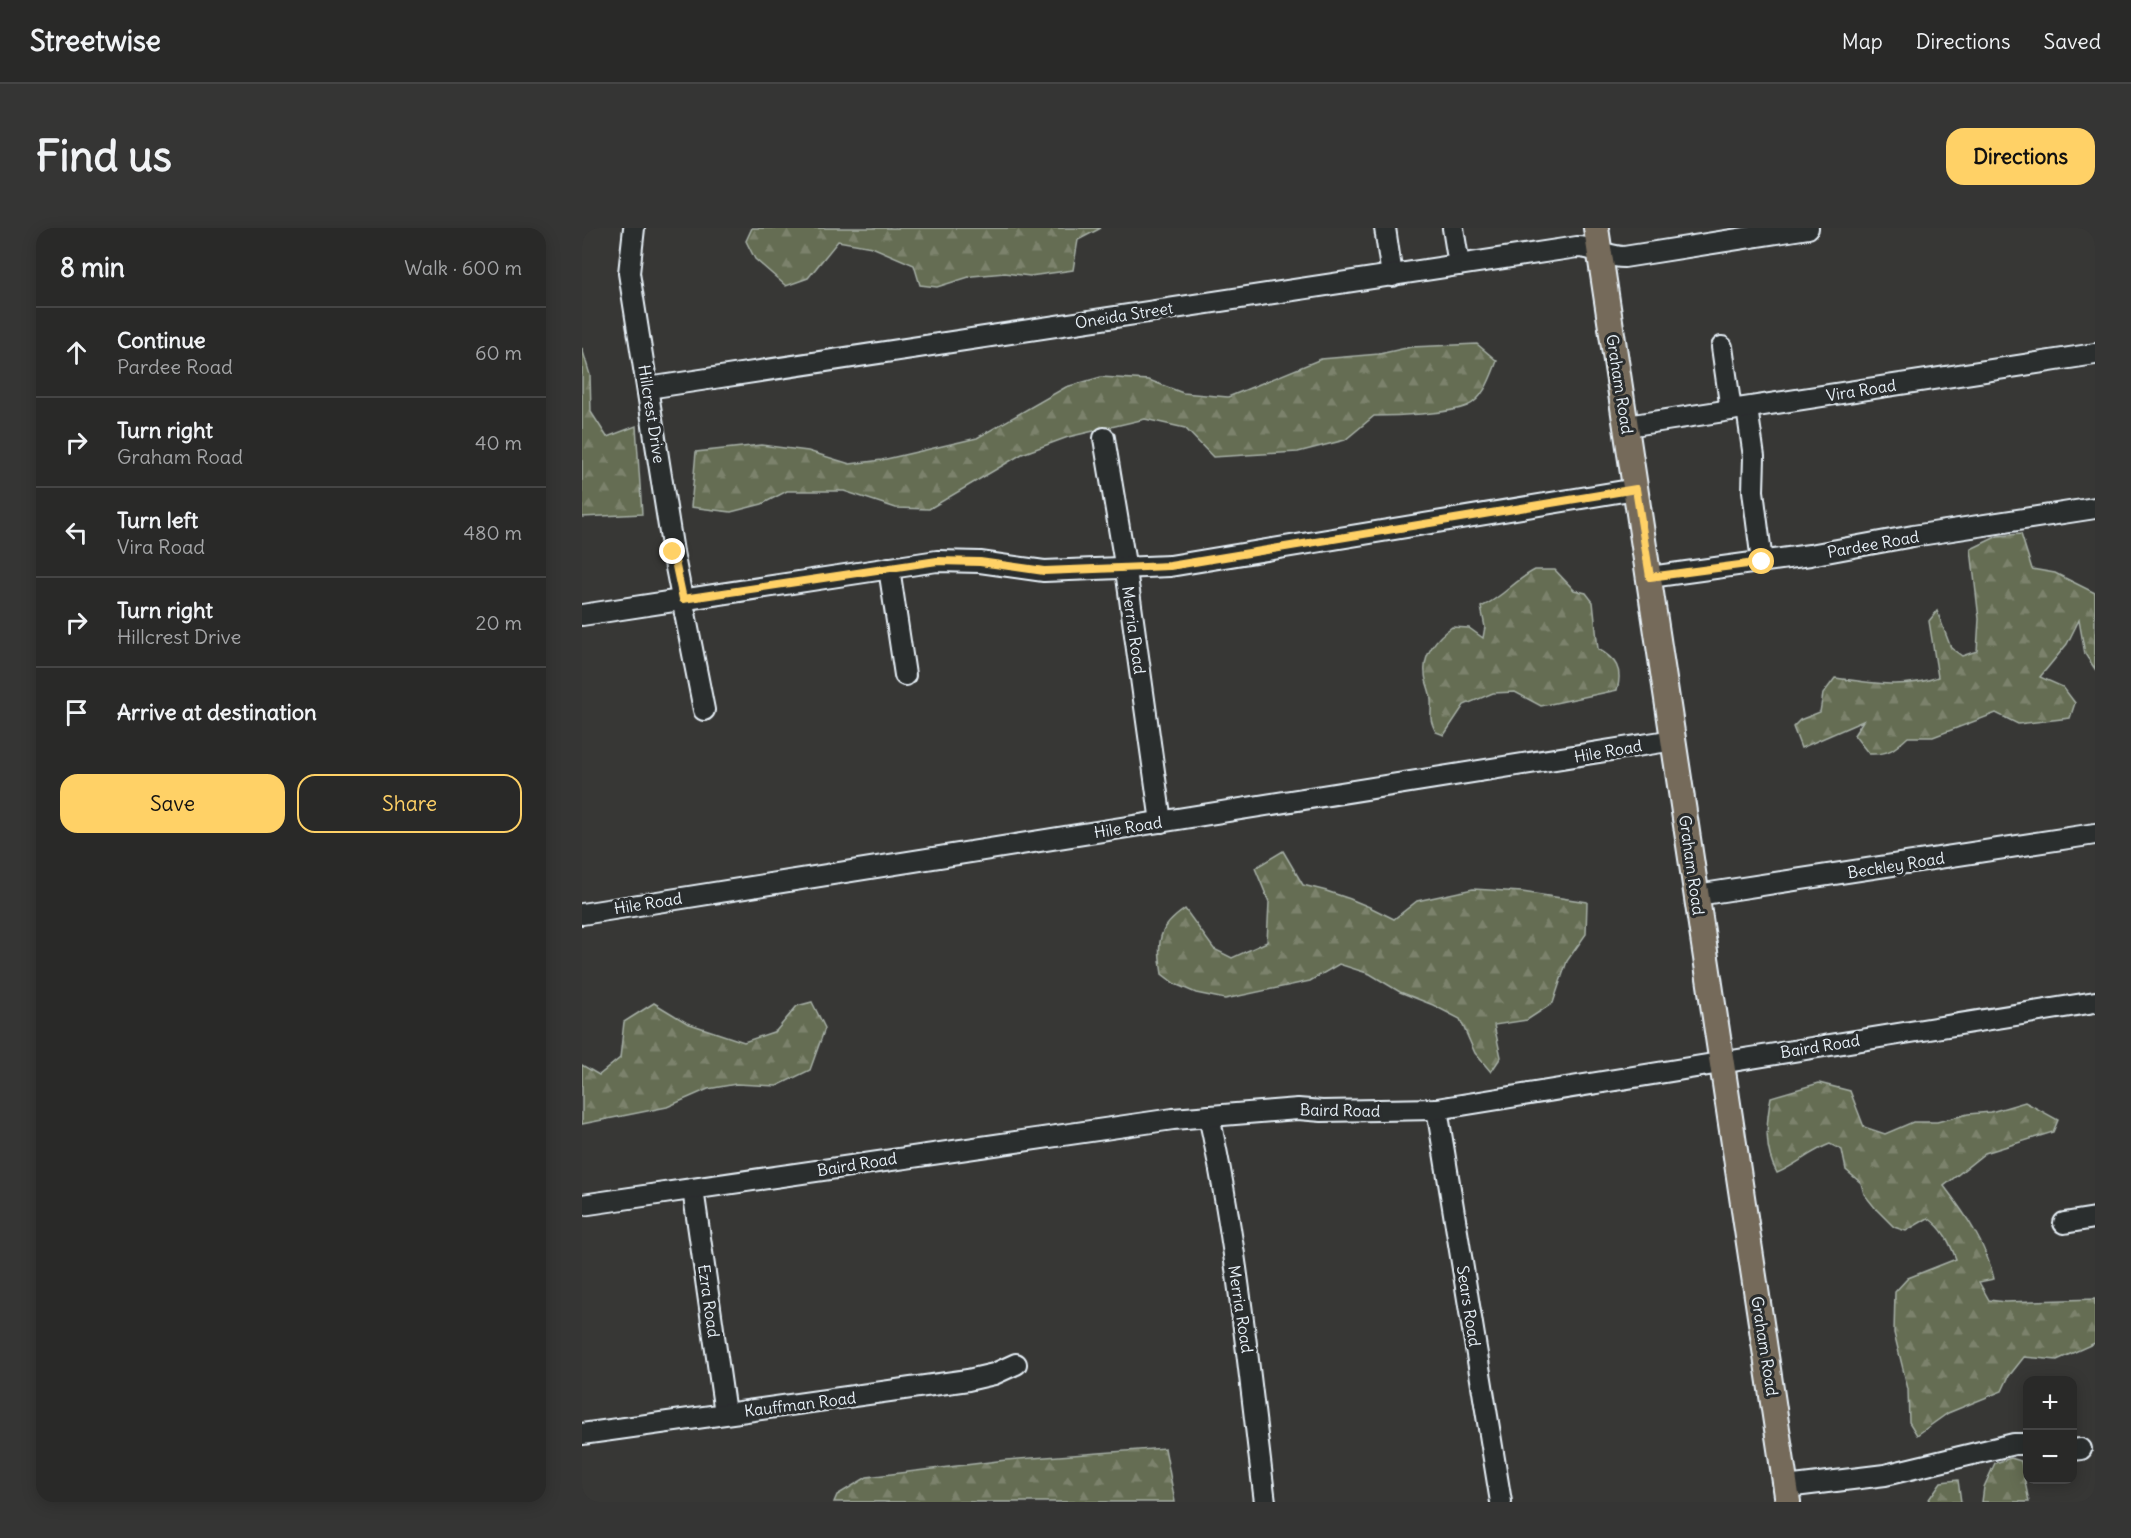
<!DOCTYPE html>
<html lang="en">
<head>
<meta charset="utf-8">
<style>
	:root { --surface:#292928; --page:#353534; --text:#f1f3f6; --muted:#a5a6a8; --line:#454545; --accent:#ffd166 }
	body { margin:0; font-family:Delius,sans-serif; background:var(--page); color:var(--text) }
	.controls { position:absolute; right:18px; bottom:18px; display:grid; overflow:hidden; border-radius:12px; box-shadow:0 3px 15px #0003 }
	.controls button { width:54px; height:54px; display:grid; place-items:center; padding:0; border:0; border-bottom:2px solid var(--line); background:var(--surface); color:var(--text); font:30px sans-serif }
	.stop { position:absolute; width:18px; height:18px; margin:-14px; border:4px solid #ffd166; border-radius:50%; background:#fff }
	.stop.end { background:#ffd166; border-color:#fff; box-shadow:0 2px 6px #0008 }
	.list { margin:0; padding:0; list-style:none }
	h2 { display:flex; justify-content:space-between; align-items:center; height:78px; margin:0; padding:0 24px; font-size:26px }
	h2 small { font-size:20px; font-weight:400; color:var(--muted) }
	.list li { display:grid; grid-template-columns:39px 1fr auto; gap:18px; align-items:center; box-sizing:border-box; height:90px; padding:0 24px; border-top:2px solid var(--line) }
	.list b { display:block; font-size:22px; white-space:nowrap }
	.list p { margin:0; font-size:20px; white-space:nowrap; color:var(--muted) }
	.list em { font-size:20px; font-style:normal; color:var(--muted) }
	.actions { display:flex; gap:12px; padding:18px 24px }
	.actions a { flex:1; padding:14px 0; border:2px solid var(--accent); border-radius:18px; text-align:center; font-size:21px; color:var(--accent) }
	.actions .main { background:var(--accent); color:#111 }
	.icon { flex:none; width:33px; height:33px; fill:none; stroke:currentColor; stroke-width:2; stroke-linecap:round; stroke-linejoin:round }
	.map { position:relative; flex:none; width:1513px; height:1274px; overflow:hidden; border-radius:18px }
	header { display:flex; align-items:center; gap:36px; box-sizing:border-box; height:84px; padding:0 30px; background:var(--surface); border-bottom:2px solid var(--line) }
	header strong { font-size:28px }
	nav { display:flex; gap:33px; margin-inline-start:auto; font-size:21px }
	.intro { display:flex; align-items:center; justify-content:space-between; box-sizing:border-box; height:144px; padding:0 36px }
	h1 { margin:0; font-size:42px }
	.button { padding:15px 27px; border-radius:18px; background:var(--accent); color:#111; font-size:21px; font-weight:700 }
	main { display:flex; gap:36px; padding:0 36px }
	aside { flex:1; background:var(--surface); border-radius:18px; box-shadow:0 3px 15px #0003 }
	.map>svg:first-child { display:block }
	.forest { fill:url(#forest-firs); stroke:#a6afa6; stroke-width:1.5 }
	.lines { fill:none; stroke-linecap:round; stroke-linejoin:round }
	.minor-casing { stroke:#e8f1f8; stroke-width:24 }
	.major-casing { stroke:#e8f1f8; stroke-width:28 }
	.minor { stroke:#2a2d2e; stroke-width:20 }
	.major { stroke:#746a5a; stroke-width:24 }
	.route { stroke:#ffd166; stroke-width:8 }
	.labels { text-anchor:middle; dominant-baseline:central; stroke-width:6; stroke-linejoin:round; paint-order:stroke }
	.street-label { font-size:16px; fill:#e8f1f8; stroke:#2a2d2e }
</style>
</head>
<body>
<header>
<strong>Streetwise</strong>
<nav><a>Map</a><a>Directions</a><a>Saved</a></nav>
</header>
<div class="intro"><h1>Find us</h1><a class="button">Directions</a></div>
<main>
<aside>
<h2>8 min<small>Walk · 600 m</small></h2>
<ul class="list">
<li><svg class="icon" aria-label="ahead" viewBox="0 0 24 24"><path d="M12 20V5M6 11l6-6 6 6"/></svg><div><b>Continue</b><p>Pardee Road</p></div><em>60 m</em></li>
<li><svg class="icon" aria-label="right" viewBox="0 0 24 24"><path d="M7 20v-9h11M14 6l5 5-5 5"/></svg><div><b>Turn right</b><p>Graham Road</p></div><em>40 m</em></li>
<li><svg class="icon" aria-label="left" viewBox="0 0 24 24"><path d="M17 20v-9H6M10 6l-5 5 5 5"/></svg><div><b>Turn left</b><p>Vira Road</p></div><em>480 m</em></li>
<li><svg class="icon" aria-label="right" viewBox="0 0 24 24"><path d="M7 20v-9h11M14 6l5 5-5 5"/></svg><div><b>Turn right</b><p>Hillcrest Drive</p></div><em>20 m</em></li>
<li><svg class="icon" aria-label="arrive" viewBox="0 0 24 24"><path d="M6 21V4h12l-3 4 3 4H6"/></svg><div><b>Arrive at destination</b></div></li>
</ul>
<div class="actions"><a class="main">Save</a><a>Share</a></div>
</aside>
<div class="map">
<svg width="1513" height="1274" viewBox="0 0 1513 1274">
	<defs>
		<pattern id="forest-firs" width="22" height="20" patternUnits="userSpaceOnUse" patternTransform="scale(1.5)"><rect width="22" height="20" fill="#656d53"/><path d="M5 1l3.5 6h-7zM16 11l3.5 6h-7z" fill="#7b826c"/></pattern>
	</defs>
	<rect width="100%" height="100%" fill="#373735"/>
	<filter id="ink" filterUnits="userSpaceOnUse"><feTurbulence type="fractalNoise" baseFrequency=".0167" numOctaves="2"/><feDisplacementMap in="SourceGraphic" scale="12" xChannelSelector="R" yChannelSelector="G"/><feConvolveMatrix kernelMatrix="1 2 1 2 8 2 1 2 1" color-interpolation-filters="sRGB"/></filter>
	<g filter="url(#ink)">
		<!-- forest -->
		<g class="forest">
			<polygon points="170,0 519,0 496,12 491,42 448,48 423,45 390,48 355,59 338,57 332,37 290,19 256,13 226,50 204,58 173,31 164,13"/>
			<path d="M895,116L915,133C909,148 902,171 885,178C866,186 813,188 792,188L763,212L716,224L631,229L603,200L563,191L486,209L440,226L347,281L314,280L262,263H205L180,276L149,284L109,279L114,224L179,217L226,223L268,236L300,232L395,210L484,159L519,149L567,152L601,165L646,169L739,131L797,126L829,119Z"/>
			<polygon points="0,120 8,147 9,184 25,209 54,198 60,286 0,289"/>
			<path d="M1439,306L1450,341L1473,345L1513,365V441L1503,426L1497,392L1485,416L1458,449L1481,459L1493,475L1488,490L1436,496L1414,485L1351,509H1326C1313,521 1306,527 1287,526L1272,507L1281,493L1219,520L1211,499L1218,492L1238,484L1241,466L1253,450C1288,455 1323,461 1356,449L1347,393L1355,383L1369,420L1380,428L1395,423L1397,391L1389,321L1416,308Z"/>
			<path d="M953,342H973L992,362L1004,365L1011,374L1016,421C1034,431 1041,441 1035,462L959,478L933,464L911,465L882,477L862,507L854,504C846,489 850,488 849,473C849,463 843,455 843,445C841,426 855,409 870,399L887,400L901,410L903,399L899,379C923,368 931,353 953,342Z"/>
			<path d="M701,623L721,657C754,664 782,675 812,691L835,673L891,661L940,664L1005,674L1004,706L985,733L971,775L945,792L912,797L919,829L909,844L893,825L878,791L851,777L818,764L788,746L757,736L728,753L643,771L614,765L593,756L580,746C575,713 575,700 603,681L632,721L650,730L685,714L687,674L673,640Z"/>
			<polygon points="230,774 243,800 228,842 195,858 154,856 126,861 85,879 0,896 0,837 17,847 38,830 42,794 72,775 105,795 162,814 194,803 215,778"/>
			<path d="M1237,855L1268,863L1282,899L1303,906L1331,894H1355L1386,886L1409,884L1443,874L1476,892L1471,904L1403,925L1362,958C1384,987 1404,1016 1412,1051L1397,1054L1407,1072L1423,1074L1513,1071V1115L1475,1132L1442,1129L1427,1148L1420,1163L1366,1185L1335,1207L1327,1194L1326,1161L1312,1105L1313,1064L1326,1050L1374,1031C1368,1015 1361,1000 1346,990L1324,1003L1312,999L1294,981L1282,966L1279,955L1264,942L1260,922L1248,916C1229,923 1214,937 1195,945C1182,922 1184,895 1189,869Z"/>
			<polygon points="583,1220 593,1274 252,1274 255,1267 285,1249 424,1232"/>
			<polygon points="1429,1230 1439,1233 1447,1274 1400,1274 1402,1259 1413,1235"/>
			<polygon points="1376,1252 1379,1274 1345,1274 1359,1254"/>
		</g>
		<g class="lines">
			<defs>
				<g id="minor">
					<polyline points="52,0 47,45 91,324 122,482"/>
					<polyline points="803,0 810,48"/>
					<polyline points="871,0 877,37"/>
					<polyline points="1140,119 1149,182"/>
					<path d="M66,160L995,19C1012,19 1025,29 1042,29L1226,0"/>
					<polyline points="1165,180 1172,229 1171,263 1180,334"/>
					<polyline points="1045,198 1513,126"/>
					<polyline points="522,210 544,342 579,594"/>
					<polyline points="307,340 323,447"/>
					<polyline points="1068,349 1228,327 1331,308 1513,280"/>
					<polyline points="0,387 355,333 398,334 462,343 588,338 1054,261"/>
					<polyline points="1115,667 1513,606"/>
					<polyline points="0,686 1092,512"/>
					<polyline points="855,881 919,1274"/>
					<path d="M627,888C655,1015 667,1145 683,1274"/>
					<polyline points="111,961 143,1185"/>
					<polyline points="0,977 591,891 716,881 740,883 855,881 1513,774"/>
					<polyline points="1482,995 1513,990"/>
					<polyline points="0,1206 386,1152 412,1146 434,1136"/>
					<polyline points="1490,1222 1499,1221"/>
					<polyline points="1204,1259 1303,1247 1432,1216 1446,1216"/>
				</g>
				<polyline id="major" points="1014,0 1206,1274"/>
			</defs>
			<!-- minor casing -->
			<use href="#minor" class="minor-casing"/>
			<!-- major casing -->
			<use href="#major" class="major-casing"/>
			<!-- minor -->
			<use href="#minor" class="minor"/>
			<!-- major -->
			<use href="#major" class="major"/>
		</g>
	</g>
	<g class="lines" filter="url(#ink)">
		<!-- route -->
		<polyline class="route" points="91,324 101,371 355,333 398,334 462,343 588,338 1054,261 1068,349 1180,334"/>
	</g>
	<g class="labels">
		<!-- street labels -->
		<g class="street-label">
			<text transform="translate(542 87) rotate(-9)">Oneida Street</text>
			<text transform="translate(1038 156) rotate(81)">Graham Road</text>
			<text transform="translate(1279 162) rotate(-9)">Vira Road</text>
			<text transform="translate(70 186) rotate(81)">Hillcrest Drive</text>
			<text transform="translate(1291 316) rotate(-10)">Pardee Road</text>
			<text transform="translate(552 402) rotate(82)">Merria Road</text>
			<text transform="translate(1026 523) rotate(-10)">Hile Road</text>
			<text transform="translate(546 599) rotate(-9)">Hile Road</text>
			<text transform="translate(1110 637) rotate(82)">Graham Road</text>
			<text transform="translate(1314 637) rotate(-9)">Beckley Road</text>
			<text transform="translate(66 675) rotate(-9)">Hile Road</text>
			<text transform="translate(1238 818) rotate(-9)">Baird Road</text>
			<text transform="translate(758 882) rotate(1)">Baird Road</text>
			<text transform="translate(275 936) rotate(-9)">Baird Road</text>
			<text transform="translate(127 1073) rotate(82)">Ezra Road</text>
			<text transform="translate(887 1078) rotate(81)">Sears Road</text>
			<text transform="translate(659 1081) rotate(81)">Merria Road</text>
			<text transform="translate(1183 1118) rotate(81)">Graham Road</text>
			<text transform="translate(218 1176) rotate(-7)">Kauffman Road</text>
		</g>
	</g>
</svg>
<div class="controls">
<button>+</button>
<button>−</button>
</div>
<div class="stop" style="left:1180px;top:334px"></div>
<div class="stop end" style="left:91px;top:324px"></div>
</div>
</main>
</body>
</html>
